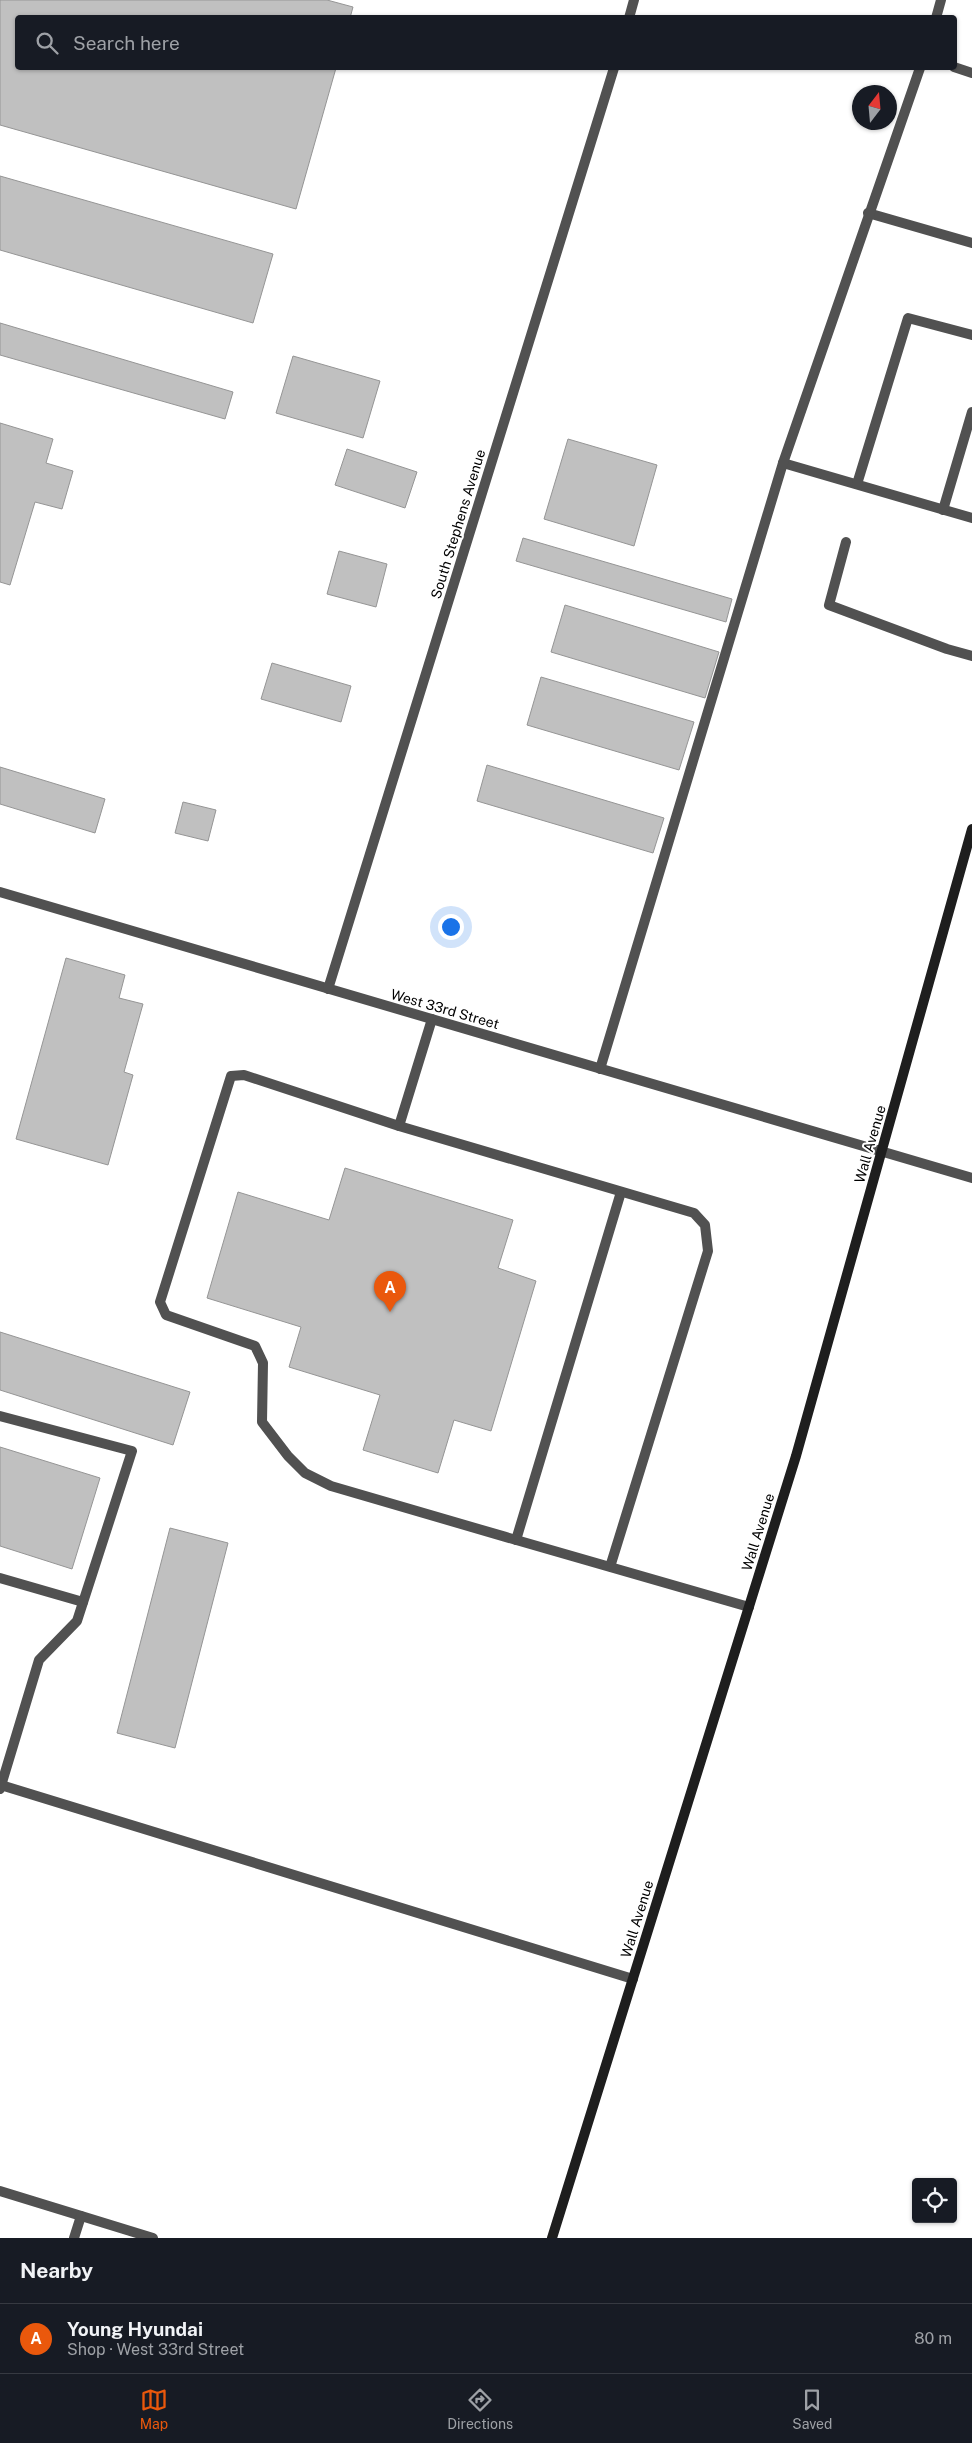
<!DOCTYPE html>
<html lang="en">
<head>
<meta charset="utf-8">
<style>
	:root { --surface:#171b24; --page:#20242c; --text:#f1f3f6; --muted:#9ea1a6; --line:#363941; --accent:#ea580c }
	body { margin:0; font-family:"Public Sans",sans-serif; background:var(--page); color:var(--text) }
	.controls { position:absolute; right:15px; bottom:15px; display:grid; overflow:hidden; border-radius:5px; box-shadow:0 1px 4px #0004 }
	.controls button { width:45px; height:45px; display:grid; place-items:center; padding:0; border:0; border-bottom:1px solid var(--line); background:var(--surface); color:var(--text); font:25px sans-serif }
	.compass { position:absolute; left:852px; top:85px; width:45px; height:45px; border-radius:50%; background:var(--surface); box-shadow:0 1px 4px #0004; rotate:16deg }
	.you { position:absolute; left:450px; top:926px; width:18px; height:18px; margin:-12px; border:4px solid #fff; border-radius:50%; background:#1a73e8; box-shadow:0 0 0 8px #1a73e833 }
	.badge { display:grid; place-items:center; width:32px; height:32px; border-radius:50%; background:var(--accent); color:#fff; font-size:16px; font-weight:700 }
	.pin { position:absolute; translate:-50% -41px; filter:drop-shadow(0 1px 2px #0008) }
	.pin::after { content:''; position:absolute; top:26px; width:18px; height:15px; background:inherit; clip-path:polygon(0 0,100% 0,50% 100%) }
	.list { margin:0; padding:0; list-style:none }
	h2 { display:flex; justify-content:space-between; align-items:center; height:65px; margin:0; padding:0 20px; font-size:21px }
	h2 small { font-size:16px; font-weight:400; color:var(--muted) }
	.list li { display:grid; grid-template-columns:32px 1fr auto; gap:15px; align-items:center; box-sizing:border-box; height:70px; padding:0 20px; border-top:1px solid var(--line) }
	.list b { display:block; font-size:19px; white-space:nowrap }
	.list p { margin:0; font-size:16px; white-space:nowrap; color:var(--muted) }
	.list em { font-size:16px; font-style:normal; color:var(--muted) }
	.icon { flex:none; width:28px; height:28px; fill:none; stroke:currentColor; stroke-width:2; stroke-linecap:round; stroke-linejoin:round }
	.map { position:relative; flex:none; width:972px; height:2238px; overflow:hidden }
	.search { position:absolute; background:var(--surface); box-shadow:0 1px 4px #0004; left:15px; right:15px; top:15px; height:55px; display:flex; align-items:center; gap:12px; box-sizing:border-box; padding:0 18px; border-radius:5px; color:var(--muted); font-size:19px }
	.sheet { height:135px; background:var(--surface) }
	nav { display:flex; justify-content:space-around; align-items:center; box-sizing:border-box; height:70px; border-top:1px solid var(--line); background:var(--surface); font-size:14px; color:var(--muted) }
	nav a { display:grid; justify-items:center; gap:2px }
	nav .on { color:var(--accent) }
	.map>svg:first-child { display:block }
	.building { fill:#c0c0c0; stroke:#959595 }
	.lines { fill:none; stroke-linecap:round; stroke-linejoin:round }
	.service { stroke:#515151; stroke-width:10 }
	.minor { stroke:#515151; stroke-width:10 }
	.secondary { stroke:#1e1e1e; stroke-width:10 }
	.labels { text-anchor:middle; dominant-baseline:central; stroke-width:4; stroke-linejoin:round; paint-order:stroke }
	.street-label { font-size:14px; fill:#000; stroke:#fff }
</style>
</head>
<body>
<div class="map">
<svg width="972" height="2238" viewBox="0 0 972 2238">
	<rect width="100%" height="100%" fill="#fff"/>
	<!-- building -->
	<g class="building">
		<polygon points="0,0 327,0 353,7 350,18 18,18 18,68 336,68 296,209 0,125"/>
		<polygon points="0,176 273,254 253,323 0,250"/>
		<polygon points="0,323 233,392 225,419 0,355"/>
		<polygon points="293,356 380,381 363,438 276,413"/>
		<polygon points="0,423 53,439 46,463 73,471 62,509 35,502 10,585 0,582"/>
		<polygon points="568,439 657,465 634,546 544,519"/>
		<polygon points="347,449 417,472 405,508 335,485"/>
		<polygon points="523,538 732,599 726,622 516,561"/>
		<polygon points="339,551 387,564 376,607 327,594"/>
		<polygon points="565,605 719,652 705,698 551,652"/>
		<polygon points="272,663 351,686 341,722 261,699"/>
		<polygon points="541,677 694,722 679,770 527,725"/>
		<polygon points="487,765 664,818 653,853 477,801"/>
		<polygon points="0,767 105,799 95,833 0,804"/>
		<polygon points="183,802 216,810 208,841 175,833"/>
		<polygon points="66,958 125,975 119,998 143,1004 124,1072 133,1075 108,1165 16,1139"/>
		<polygon points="345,1168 513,1220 498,1268 536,1281 491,1431 454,1420 438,1473 363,1450 380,1395 289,1367 301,1327 207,1298 238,1192 329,1220"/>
		<polygon points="0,1332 190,1392 173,1445 0,1390"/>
		<polygon points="0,1447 100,1478 72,1569 0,1546"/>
		<polygon points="170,1528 228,1543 175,1748 117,1733"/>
	</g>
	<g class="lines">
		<!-- service -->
		<g class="service">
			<polyline points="936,18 941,0"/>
			<polyline points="954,67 972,73"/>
			<polyline points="868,213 972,243"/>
			<polyline points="783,463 972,518"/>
			<polyline points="857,484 908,318 972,335"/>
			<polyline points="943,510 972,412"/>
			<polyline points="846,542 829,605 947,649 972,656"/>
			<polyline points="600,1069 783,463 920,68"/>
			<polyline points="399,1126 432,1019"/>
			<polyline points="0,1416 132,1451 77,1621 39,1660 0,1789"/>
			<polyline points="516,1540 621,1192"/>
			<path d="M610,1567L708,1251L705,1225L694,1213L399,1126L244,1075L231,1076L160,1302L166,1315L255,1346L263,1363L262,1422L288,1456L305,1473L331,1486C470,1527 610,1567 749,1607"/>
			<polyline points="0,1578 83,1602"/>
			<polyline points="1,1785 633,1979"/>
			<polyline points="0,2191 153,2238"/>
			<polyline points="74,2238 81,2216"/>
		</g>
		<!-- minor -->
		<g class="minor">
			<polyline points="629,18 634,0"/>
			<polyline points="0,892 972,1178"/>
			<polyline points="328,989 614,68"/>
		</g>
		<!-- secondary -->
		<polyline class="secondary" points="552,2238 796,1456 972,829"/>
	</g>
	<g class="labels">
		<!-- street labels -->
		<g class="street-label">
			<text transform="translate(458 524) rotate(-73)">South Stephens Avenue</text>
			<text transform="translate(445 1009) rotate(16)">West 33rd Street</text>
			<text transform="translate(870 1144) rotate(-74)">Wall Avenue</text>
			<text transform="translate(758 1532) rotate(-73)">Wall Avenue</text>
			<text transform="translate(637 1919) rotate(-73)">Wall Avenue</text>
		</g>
	</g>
</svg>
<div class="controls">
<button><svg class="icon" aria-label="locate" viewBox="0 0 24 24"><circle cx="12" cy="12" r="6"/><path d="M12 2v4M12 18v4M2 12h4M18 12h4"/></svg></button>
</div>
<svg class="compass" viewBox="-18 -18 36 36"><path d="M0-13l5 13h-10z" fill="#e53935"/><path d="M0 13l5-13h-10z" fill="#9ea1a6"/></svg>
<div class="you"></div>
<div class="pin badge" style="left:390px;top:1312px">A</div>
<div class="search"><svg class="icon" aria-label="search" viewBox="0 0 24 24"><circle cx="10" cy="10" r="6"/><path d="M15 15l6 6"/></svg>Search here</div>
</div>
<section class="sheet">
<h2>Nearby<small></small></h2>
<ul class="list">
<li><span class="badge">A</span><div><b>Young Hyundai</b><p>Shop · West 33rd Street</p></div><em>80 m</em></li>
</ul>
</section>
<nav>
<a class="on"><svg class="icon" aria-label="map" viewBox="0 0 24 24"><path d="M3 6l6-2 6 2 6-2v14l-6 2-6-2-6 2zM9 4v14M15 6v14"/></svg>Map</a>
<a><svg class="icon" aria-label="directions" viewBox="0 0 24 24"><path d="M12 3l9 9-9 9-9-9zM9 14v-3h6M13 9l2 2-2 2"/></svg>Directions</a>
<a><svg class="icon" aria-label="saved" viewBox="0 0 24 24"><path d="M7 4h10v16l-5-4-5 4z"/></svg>Saved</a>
</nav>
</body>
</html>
